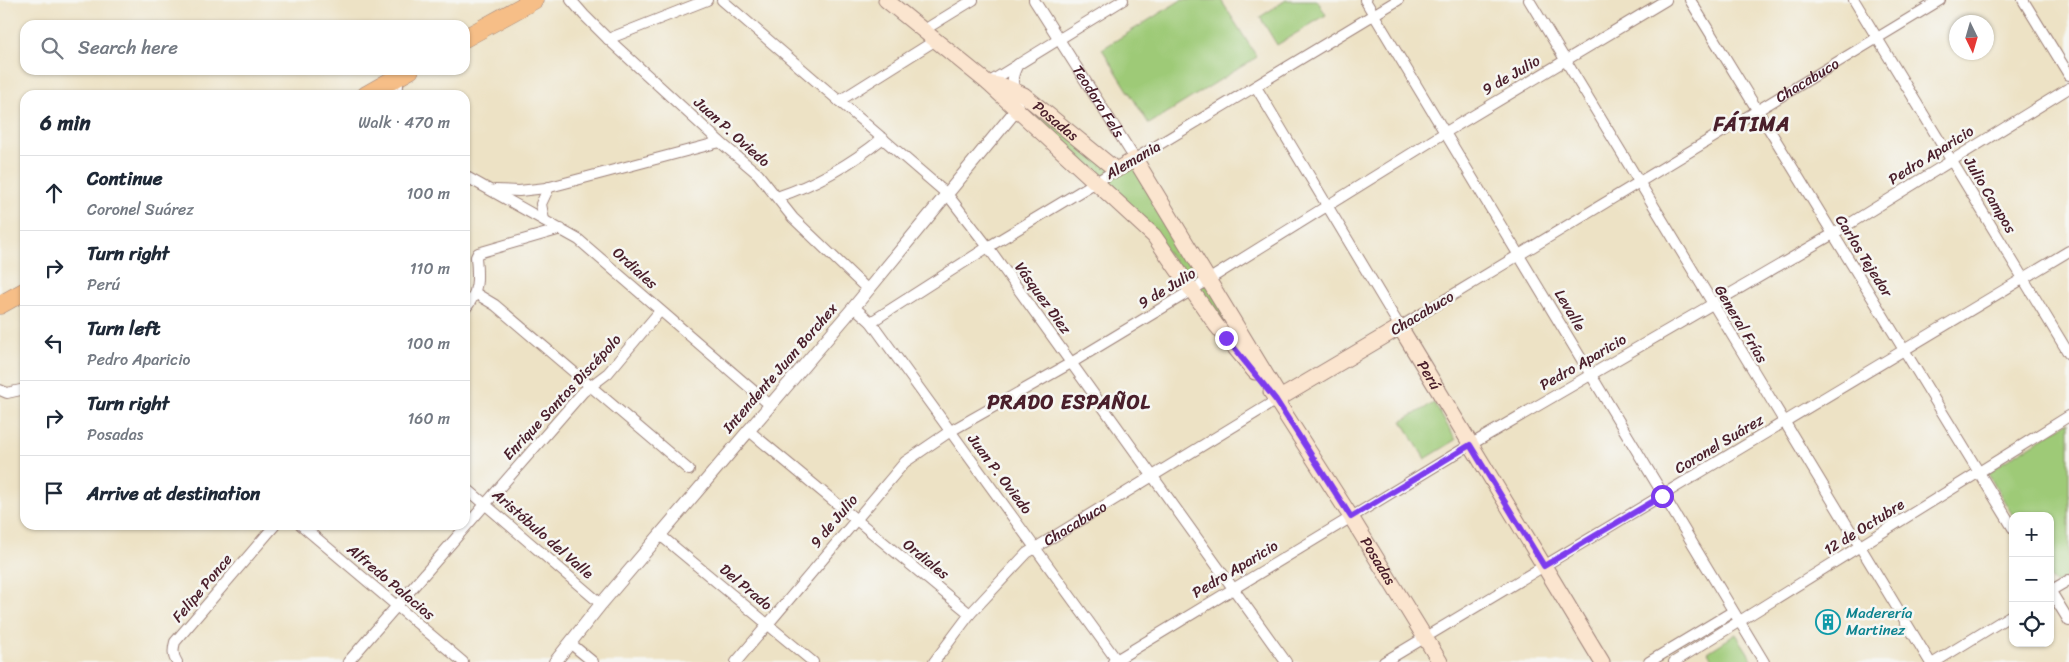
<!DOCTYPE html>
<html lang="en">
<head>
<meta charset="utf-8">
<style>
	:root { --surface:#fff; --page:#f2f2f3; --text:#1f2937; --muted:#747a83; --line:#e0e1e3 }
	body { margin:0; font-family:Sriracha,sans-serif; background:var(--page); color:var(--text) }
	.controls { position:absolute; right:15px; bottom:15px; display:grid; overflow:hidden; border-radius:10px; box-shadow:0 1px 4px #0004 }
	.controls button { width:45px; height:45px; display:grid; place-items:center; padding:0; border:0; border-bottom:1px solid var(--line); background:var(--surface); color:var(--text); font:25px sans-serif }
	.compass { position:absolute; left:1949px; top:15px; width:45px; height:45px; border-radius:50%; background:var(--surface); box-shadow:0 1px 4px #0004; rotate:175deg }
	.stop { position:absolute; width:15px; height:15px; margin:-11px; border:4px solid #7c3aed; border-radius:50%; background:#fff }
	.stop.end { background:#7c3aed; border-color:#fff; box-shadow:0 1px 5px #0008 }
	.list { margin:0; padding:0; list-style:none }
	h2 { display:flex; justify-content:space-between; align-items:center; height:65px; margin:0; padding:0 20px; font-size:21px }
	h2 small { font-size:16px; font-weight:400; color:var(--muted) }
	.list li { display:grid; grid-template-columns:32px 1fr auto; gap:15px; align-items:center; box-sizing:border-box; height:75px; padding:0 20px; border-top:1px solid var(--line) }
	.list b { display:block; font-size:19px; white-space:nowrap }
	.list p { margin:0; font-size:16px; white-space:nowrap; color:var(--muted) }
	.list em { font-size:16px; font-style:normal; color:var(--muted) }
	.icon { flex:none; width:28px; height:28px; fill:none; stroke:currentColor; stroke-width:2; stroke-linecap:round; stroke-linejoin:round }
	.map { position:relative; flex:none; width:2069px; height:662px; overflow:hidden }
	.search { position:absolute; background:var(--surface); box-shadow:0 1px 4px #0004; left:20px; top:20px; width:450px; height:55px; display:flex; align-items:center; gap:12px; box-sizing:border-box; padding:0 18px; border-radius:15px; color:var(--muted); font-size:19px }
	.panel { position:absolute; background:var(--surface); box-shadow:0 1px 4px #0004; left:20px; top:90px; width:450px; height:440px; border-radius:15px }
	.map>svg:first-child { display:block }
	.green { fill:#9eca77; stroke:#747451 }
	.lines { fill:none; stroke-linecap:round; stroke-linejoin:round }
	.minor-casing { stroke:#9c8078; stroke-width:12 }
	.tertiary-casing { stroke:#9c8078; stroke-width:14 }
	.secondary-casing { stroke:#9c8078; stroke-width:17 }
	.trunk-casing { stroke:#9c8078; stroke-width:19 }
	.minor { stroke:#fff; stroke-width:10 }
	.tertiary { stroke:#fff; stroke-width:12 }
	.secondary { stroke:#fbe5cf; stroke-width:15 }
	.trunk { stroke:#f6be87; stroke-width:18 }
	.route { stroke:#7c3aed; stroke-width:6 }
	.labels { text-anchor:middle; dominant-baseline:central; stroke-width:5; stroke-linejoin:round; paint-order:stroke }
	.street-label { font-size:15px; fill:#4a1f2b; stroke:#f6f6f2 }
	.culture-label { font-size:15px; fill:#0d838f; stroke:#f6f6f2; text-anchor:start }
	.district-label { font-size:20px; font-weight:bold; letter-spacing:1px; fill:#4a1f2b; stroke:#f6f6f2 }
</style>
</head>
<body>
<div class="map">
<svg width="2069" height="662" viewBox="0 0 2069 662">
	<rect width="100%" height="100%" fill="#f6f6f2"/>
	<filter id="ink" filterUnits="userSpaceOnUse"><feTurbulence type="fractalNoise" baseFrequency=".02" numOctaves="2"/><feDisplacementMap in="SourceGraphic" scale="10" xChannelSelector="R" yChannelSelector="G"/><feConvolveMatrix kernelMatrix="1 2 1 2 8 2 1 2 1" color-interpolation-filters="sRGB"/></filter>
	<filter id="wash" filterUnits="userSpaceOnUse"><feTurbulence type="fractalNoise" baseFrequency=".0096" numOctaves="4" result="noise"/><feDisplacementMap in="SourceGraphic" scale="20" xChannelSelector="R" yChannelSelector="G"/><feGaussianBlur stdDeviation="1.12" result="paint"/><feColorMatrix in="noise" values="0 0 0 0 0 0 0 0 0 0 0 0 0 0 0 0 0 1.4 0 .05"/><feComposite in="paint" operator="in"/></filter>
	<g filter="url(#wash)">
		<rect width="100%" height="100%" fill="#ede2c5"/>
		<!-- green -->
		<g class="green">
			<polygon points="1181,0 1221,0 1257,57 1149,124 1102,49"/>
			<polygon points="1286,0 1317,0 1326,15 1277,45 1260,17"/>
			<polygon points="1024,95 1116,170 1135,159 1267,377 1154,236 1017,109"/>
			<polygon points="1434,403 1456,440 1425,459 1402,421"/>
			<polygon points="2069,422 2069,576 2055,584 2050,577 2050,516 2013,516 1987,472"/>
			<polygon points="1736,634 1754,662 1714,662 1708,652"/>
		</g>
	</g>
	<g filter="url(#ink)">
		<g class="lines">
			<defs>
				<g id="minor">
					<polyline points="571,0 584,15 608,39 720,142 758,174 793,218 868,290"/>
					<polyline points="722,0 947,194 988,247 1286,662"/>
					<path id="s1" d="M1034,0L1135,159L1398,0"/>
					<polyline points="1365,0 1764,662"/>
					<polyline points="1529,0 1930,662"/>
					<polyline points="1690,0 2013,528"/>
					<polyline points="1854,0 2069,354"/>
					<polyline points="2023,0 2069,75"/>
					<polyline points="924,30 973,0"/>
					<polyline points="608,39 707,0"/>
					<polyline points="988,83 1123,0"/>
					<path id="s2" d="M1256,87L1400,327L1940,0"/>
					<path d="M1015,90C1011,80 1013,74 1018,64"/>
					<polyline points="397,95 399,76"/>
					<polyline points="839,101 936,40"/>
					<polyline points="465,176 579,240 770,405"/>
					<polyline points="495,190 519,191 546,188 720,142"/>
					<path d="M777,197C817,184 851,164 883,138"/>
					<polyline points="544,220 541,204 549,187"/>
					<polyline points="475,293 495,305 689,470"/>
					<polyline points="854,307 871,322 1118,662"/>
					<path d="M465,309C479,293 478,277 476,257L478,253L561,229"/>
					<polyline points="871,322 988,247 1116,170"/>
					<polyline points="0,390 7,393 25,389"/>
					<polyline points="748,430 970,614"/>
					<polyline points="465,487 601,604"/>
					<polyline points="301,525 463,662"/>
					<polyline points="660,535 813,662"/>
					<polyline points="2050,590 2069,621"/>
					<polyline points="2050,591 2069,580"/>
					<polyline points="570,643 593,662"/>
					<path d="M177,662C172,656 173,649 175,642L275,525"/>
					<polyline points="348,662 583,392 608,373 660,311"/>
					<polyline points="736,662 905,462 949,432 1071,363 1192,290 1446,132 1666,0"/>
					<path id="s3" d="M934,662L970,614L1027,553L1280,398"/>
					<polyline points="1113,662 1470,445 1833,234 2069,88"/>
					<polyline points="1384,662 2069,251"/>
					<polyline points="1649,662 1732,612"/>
					<polyline points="1674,662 2069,416"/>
					<polyline points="1935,662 2013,614"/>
				</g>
				<polyline id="tertiary" points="555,662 601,604 854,307 1017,109 1016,100"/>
				<g id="secondary">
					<polyline points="886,0 988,83 1154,236 1216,325 1255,372"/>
					<path id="s4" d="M988,83L1004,86L1024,95L1116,170L1135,159L1280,398L1400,327L1602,662"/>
					<path id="s5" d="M1271,392L1351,517L1440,662"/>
				</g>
				<g id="trunk">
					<polyline points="465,38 534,0"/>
					<polyline points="366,95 410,70"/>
					<polyline points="0,305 25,291"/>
				</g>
			</defs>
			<!-- minor casing -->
			<use href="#minor" class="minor-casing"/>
			<!-- tertiary casing -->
			<use href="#tertiary" class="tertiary-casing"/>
			<!-- secondary casing -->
			<use href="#secondary" class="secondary-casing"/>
			<!-- trunk casing -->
			<use href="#trunk" class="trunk-casing"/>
			<!-- minor -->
			<use href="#minor" class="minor"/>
			<!-- tertiary -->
			<use href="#tertiary" class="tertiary"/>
			<!-- secondary -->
			<use href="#secondary" class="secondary"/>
			<!-- trunk -->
			<use href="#trunk" class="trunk"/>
		</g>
	</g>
	<g class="lines" filter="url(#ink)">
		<!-- route -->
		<polyline class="route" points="1226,338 1276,400 1351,517 1470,445 1544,566 1662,496"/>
	</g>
	<!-- icons -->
	<defs>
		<symbol id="building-ring" viewBox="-11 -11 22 22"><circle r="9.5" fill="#f6f6f2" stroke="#0f9aa8" stroke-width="1.5"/><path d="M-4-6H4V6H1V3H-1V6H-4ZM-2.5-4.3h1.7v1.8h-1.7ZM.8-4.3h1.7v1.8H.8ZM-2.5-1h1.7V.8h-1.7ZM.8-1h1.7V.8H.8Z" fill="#0f9aa8"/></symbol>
	</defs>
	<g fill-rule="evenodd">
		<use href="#building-ring" x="1814" y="608" width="28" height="28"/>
	</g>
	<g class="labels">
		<!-- street labels -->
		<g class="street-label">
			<text transform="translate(1511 75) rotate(-30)">9 de Julio</text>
			<text stroke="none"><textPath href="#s2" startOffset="756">Chacabuco</textPath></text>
			<text stroke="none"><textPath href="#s1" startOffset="120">Teodoro Fels</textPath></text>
			<text stroke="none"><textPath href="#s4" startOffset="79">Posadas</textPath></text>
			<text transform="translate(732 132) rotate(42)">Juan P. Oviedo</text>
			<text transform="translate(1931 155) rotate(-32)">Pedro Aparicio</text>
			<text transform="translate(1133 160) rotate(-30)">Alemania</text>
			<text transform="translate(1990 195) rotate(59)">Julio Campos</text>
			<text transform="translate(1864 256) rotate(58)">Carlos Tejedor</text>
			<text transform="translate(635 268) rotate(42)">Ordiales</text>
			<text transform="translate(1167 288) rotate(-31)">9 de Julio</text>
			<text transform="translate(1043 298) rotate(54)">Vásquez Diez</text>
			<text transform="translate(1570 310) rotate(59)">Levalle</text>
			<text transform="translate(1422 313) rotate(-31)">Chacabuco</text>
			<text transform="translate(1741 324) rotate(59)">General Frías</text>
			<text transform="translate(1583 362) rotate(-30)">Pedro Aparicio</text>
			<text transform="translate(780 368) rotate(-49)">Intendente Juan Borchex</text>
			<text stroke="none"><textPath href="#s4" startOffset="654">Perú</textPath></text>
			<text transform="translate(562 397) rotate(-47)">Enrique Santos Discépolo</text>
			<text transform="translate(1719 444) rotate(-31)">Coronel Suárez</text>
			<text transform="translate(1000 474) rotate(53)">Juan P. Oviedo</text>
			<text transform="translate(834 521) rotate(-50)">9 de Julio</text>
			<text stroke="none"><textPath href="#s3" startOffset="200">Chacabuco</textPath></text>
			<text transform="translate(1864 527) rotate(-32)">12 de Octubre</text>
			<text transform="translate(543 534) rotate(41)">Aristóbulo del Valle</text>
			<text transform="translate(926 559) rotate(39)">Ordiales</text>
			<text stroke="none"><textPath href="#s5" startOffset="200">Posadas</textPath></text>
			<text transform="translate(1235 569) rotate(-31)">Pedro Aparicio</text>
			<text transform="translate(391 582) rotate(40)">Alfredo Palacios</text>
			<text transform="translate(746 587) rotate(40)">Del Prado</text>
			<text transform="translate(202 588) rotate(-50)">Felipe Ponce</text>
		</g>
		<!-- culture labels -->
		<g class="culture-label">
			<text x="1846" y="613">Maderería<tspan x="1846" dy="17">Martinez</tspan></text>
		</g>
		<!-- district labels -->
		<g class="district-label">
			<text x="1752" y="124">FÁTIMA</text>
			<text x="1069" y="402">PRADO ESPAÑOL</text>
		</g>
	</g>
</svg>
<div class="controls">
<button>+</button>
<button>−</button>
<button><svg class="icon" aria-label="locate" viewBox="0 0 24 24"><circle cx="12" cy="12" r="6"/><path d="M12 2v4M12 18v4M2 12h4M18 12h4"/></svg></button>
</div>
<svg class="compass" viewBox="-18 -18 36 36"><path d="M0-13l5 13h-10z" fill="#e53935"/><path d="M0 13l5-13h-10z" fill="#747a83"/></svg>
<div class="stop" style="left:1662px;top:496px"></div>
<div class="stop end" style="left:1226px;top:338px"></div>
<div class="search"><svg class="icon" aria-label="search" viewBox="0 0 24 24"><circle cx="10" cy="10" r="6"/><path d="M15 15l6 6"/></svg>Search here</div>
<section class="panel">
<h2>6 min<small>Walk · 470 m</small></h2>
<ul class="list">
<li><svg class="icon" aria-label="ahead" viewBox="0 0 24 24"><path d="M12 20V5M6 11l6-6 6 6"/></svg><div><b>Continue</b><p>Coronel Suárez</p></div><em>100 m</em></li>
<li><svg class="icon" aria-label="right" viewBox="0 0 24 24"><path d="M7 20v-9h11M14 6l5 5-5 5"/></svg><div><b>Turn right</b><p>Perú</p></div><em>110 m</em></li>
<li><svg class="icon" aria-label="left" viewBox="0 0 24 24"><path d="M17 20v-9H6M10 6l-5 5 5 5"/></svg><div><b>Turn left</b><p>Pedro Aparicio</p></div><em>100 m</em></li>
<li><svg class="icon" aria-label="right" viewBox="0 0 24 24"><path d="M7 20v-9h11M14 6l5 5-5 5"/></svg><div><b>Turn right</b><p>Posadas</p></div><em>160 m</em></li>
<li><svg class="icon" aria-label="arrive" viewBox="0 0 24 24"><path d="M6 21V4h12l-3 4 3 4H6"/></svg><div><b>Arrive at destination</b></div></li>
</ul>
</section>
</div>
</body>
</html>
